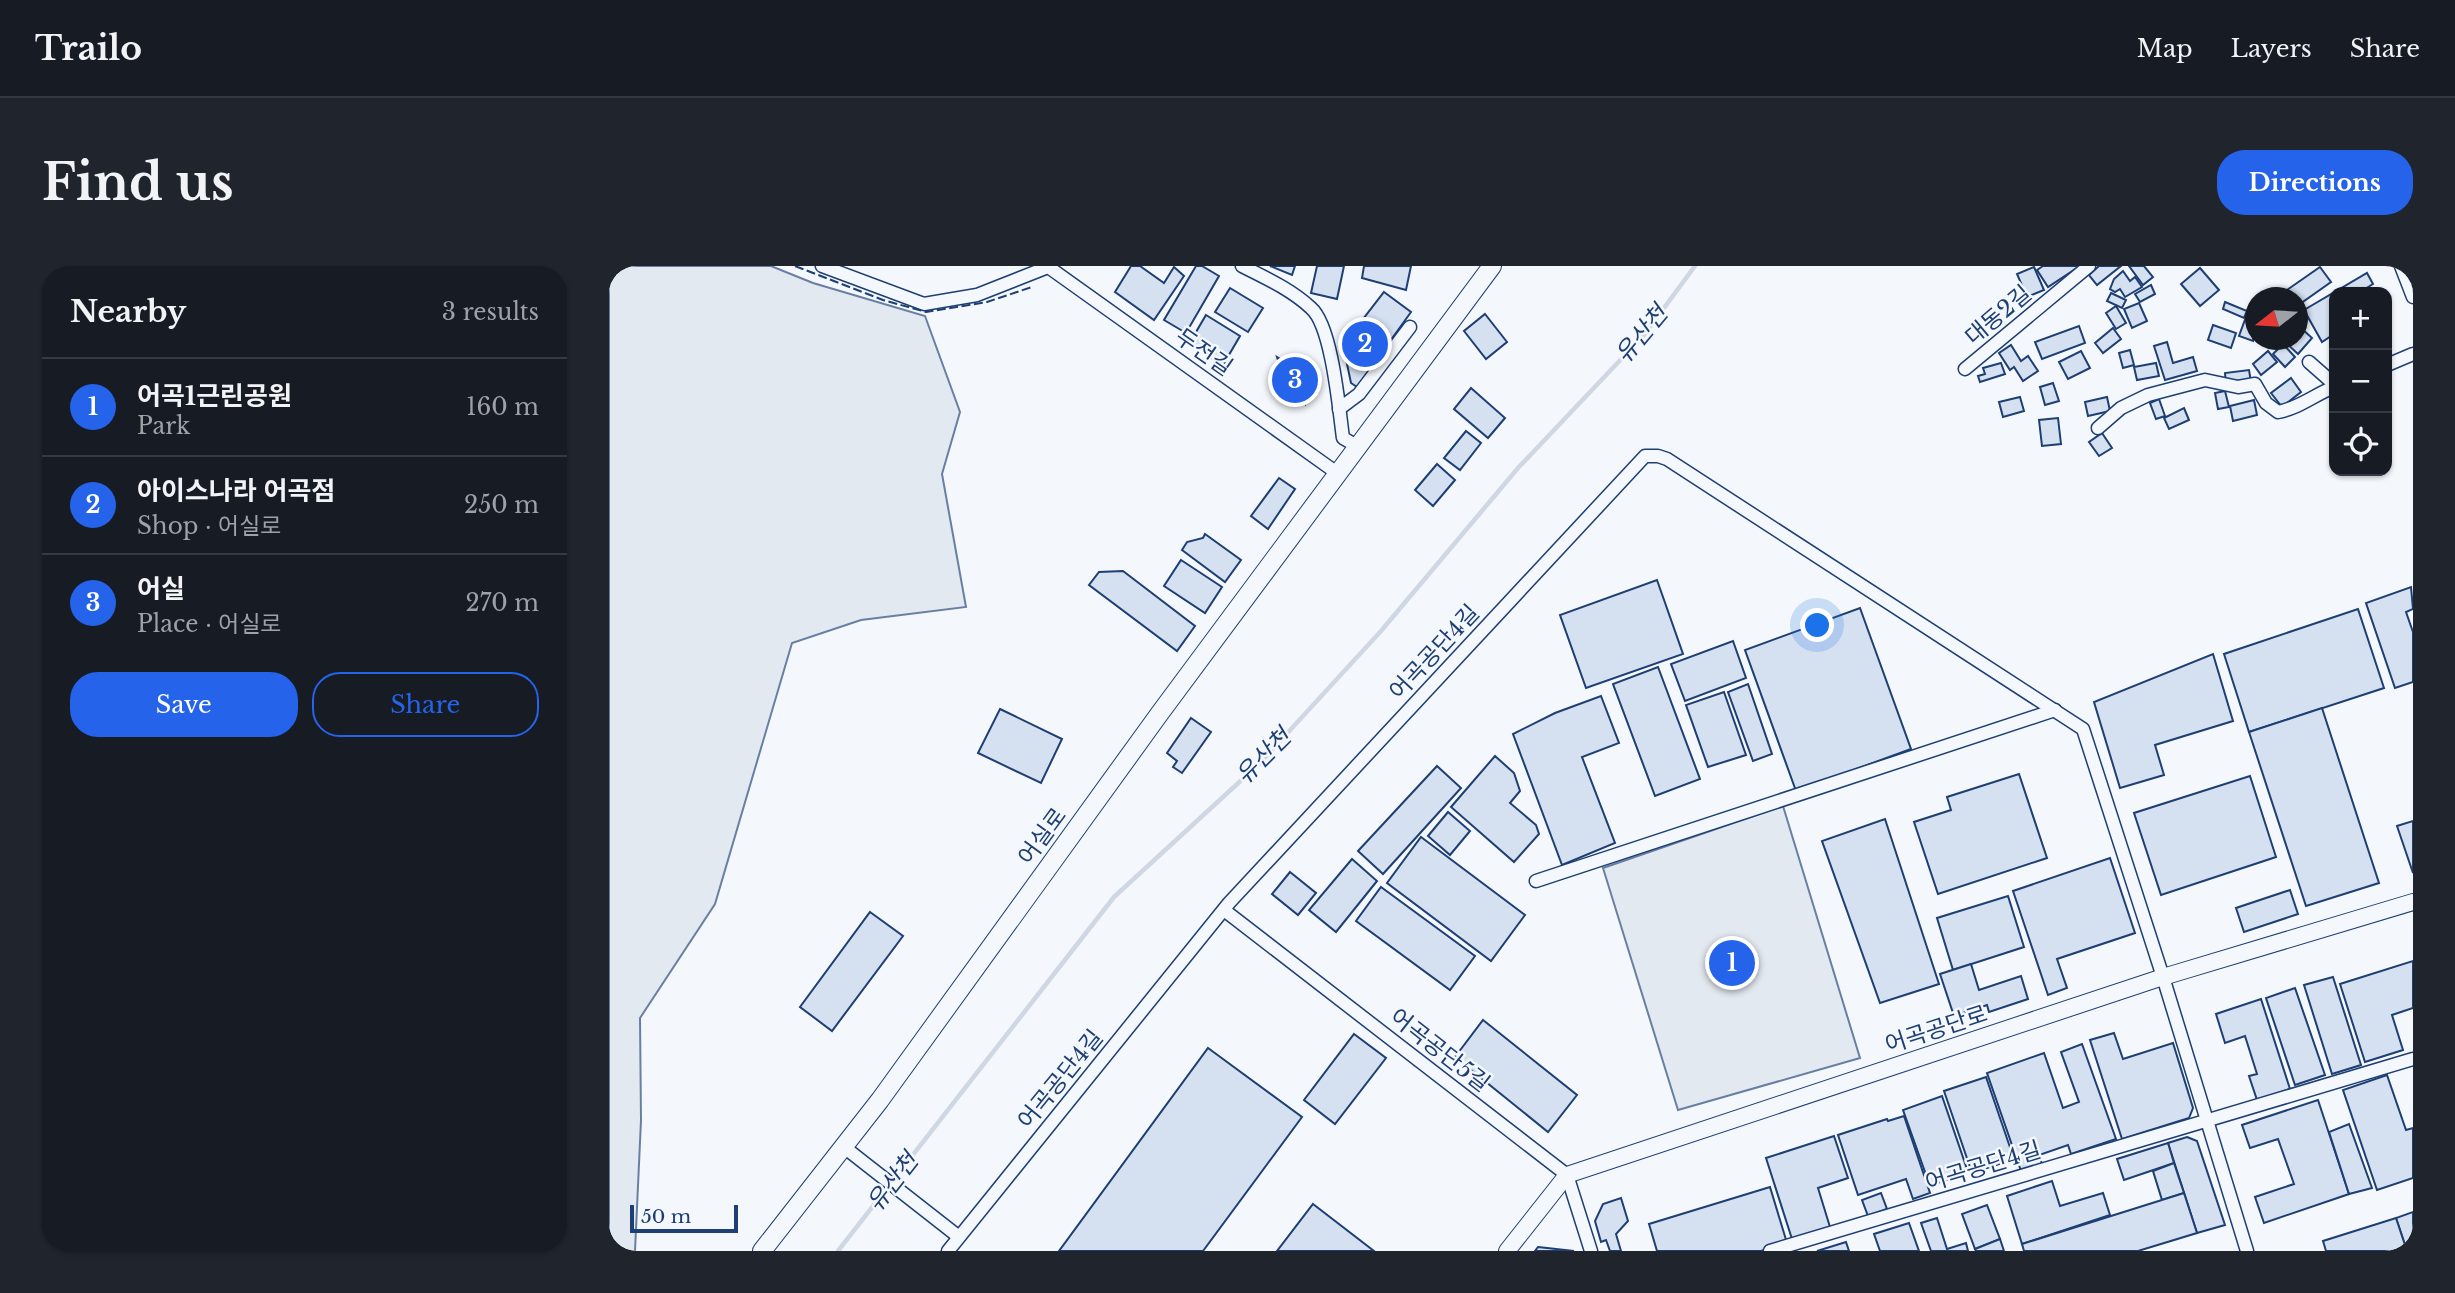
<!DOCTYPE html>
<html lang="en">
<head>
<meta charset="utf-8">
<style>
	:root { --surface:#171b24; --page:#20242c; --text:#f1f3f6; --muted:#9ea1a6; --line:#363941; --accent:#2563eb }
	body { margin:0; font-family:"Libre Baskerville","Noto Sans KR",serif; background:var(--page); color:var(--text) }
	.controls { position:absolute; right:21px; top:21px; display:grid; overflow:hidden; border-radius:14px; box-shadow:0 2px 5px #0004 }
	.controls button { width:63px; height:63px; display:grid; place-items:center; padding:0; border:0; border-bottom:2px solid var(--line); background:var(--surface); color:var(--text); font:35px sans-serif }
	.compass { position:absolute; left:1636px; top:21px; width:63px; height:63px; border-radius:50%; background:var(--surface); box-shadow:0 2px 5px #0004; rotate:253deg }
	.scale { position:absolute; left:21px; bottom:18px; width:108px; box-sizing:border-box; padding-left:7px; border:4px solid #1d3f73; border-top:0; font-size:19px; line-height:24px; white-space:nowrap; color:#1d3f73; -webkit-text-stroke:5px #f4f7fb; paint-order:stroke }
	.you { position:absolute; left:1209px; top:360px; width:24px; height:24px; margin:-18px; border:5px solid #fff; border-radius:50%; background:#1a73e8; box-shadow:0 0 0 10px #1a73e833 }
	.badge { display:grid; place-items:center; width:46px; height:46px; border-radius:50%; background:var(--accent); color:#fff; font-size:23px; font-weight:700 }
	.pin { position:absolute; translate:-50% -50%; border:4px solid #fff; box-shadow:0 2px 7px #0006 }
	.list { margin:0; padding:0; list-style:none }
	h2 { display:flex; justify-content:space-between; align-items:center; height:91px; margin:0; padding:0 28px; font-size:30px }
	h2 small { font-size:23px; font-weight:400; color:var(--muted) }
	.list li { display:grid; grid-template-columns:46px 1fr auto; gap:21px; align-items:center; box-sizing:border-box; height:98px; padding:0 28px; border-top:2px solid var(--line) }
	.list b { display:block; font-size:26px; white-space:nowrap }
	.list p { margin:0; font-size:23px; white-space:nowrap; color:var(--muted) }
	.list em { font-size:23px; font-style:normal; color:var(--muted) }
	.actions { display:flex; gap:14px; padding:21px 28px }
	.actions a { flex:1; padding:16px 0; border:2px solid var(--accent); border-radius:28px; text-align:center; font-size:24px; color:var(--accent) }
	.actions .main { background:var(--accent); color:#fff }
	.icon { flex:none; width:38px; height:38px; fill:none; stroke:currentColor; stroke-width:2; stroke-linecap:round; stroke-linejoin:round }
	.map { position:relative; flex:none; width:1804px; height:985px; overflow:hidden; border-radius:28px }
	header { display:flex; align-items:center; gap:42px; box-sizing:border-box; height:98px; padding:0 35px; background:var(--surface); border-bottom:2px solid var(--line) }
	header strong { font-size:33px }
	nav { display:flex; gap:38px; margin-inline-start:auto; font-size:24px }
	.intro { display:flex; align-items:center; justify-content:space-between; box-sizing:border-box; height:168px; padding:0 42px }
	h1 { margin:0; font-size:49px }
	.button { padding:18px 32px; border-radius:28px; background:var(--accent); color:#fff; font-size:24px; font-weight:700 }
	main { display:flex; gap:42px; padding:0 42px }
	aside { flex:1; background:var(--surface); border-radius:28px; box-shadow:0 2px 5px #0004 }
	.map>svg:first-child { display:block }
	.green { fill:#e3e9f0; stroke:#687fa3; stroke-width:2 }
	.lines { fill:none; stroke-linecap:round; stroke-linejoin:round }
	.stream { stroke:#cfd7e4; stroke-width:4.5 }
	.building { fill:#d5e0f0; stroke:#1d3f73; stroke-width:2 }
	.minor-casing { stroke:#1d3f73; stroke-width:15 }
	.tertiary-casing { stroke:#1d3f73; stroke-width:18 }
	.secondary-casing { stroke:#1d3f73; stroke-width:20 }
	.minor { stroke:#f4f7fb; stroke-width:12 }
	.tertiary { stroke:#f4f7fb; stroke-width:16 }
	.secondary { stroke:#f4f7fb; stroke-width:18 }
	.fence { stroke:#1d3f73; stroke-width:2; stroke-dasharray:9 3.5; stroke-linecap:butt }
	.labels { text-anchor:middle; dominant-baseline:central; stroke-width:5; stroke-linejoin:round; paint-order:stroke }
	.street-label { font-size:23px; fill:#1d3f73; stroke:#f4f7fb }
	.water-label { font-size:24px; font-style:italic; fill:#1d3f73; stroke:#f4f7fb }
</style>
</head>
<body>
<header>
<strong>Trailo</strong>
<nav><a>Map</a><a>Layers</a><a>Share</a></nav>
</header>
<div class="intro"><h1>Find us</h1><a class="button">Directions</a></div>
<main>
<aside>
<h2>Nearby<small>3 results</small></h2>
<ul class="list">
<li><span class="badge">1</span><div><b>어곡1근린공원</b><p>Park</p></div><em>160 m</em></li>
<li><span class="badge">2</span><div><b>아이스나라 어곡점</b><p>Shop · 어실로</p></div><em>250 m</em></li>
<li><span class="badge">3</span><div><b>어실</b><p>Place · 어실로</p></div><em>270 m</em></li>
</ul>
<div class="actions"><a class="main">Save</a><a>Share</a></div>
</aside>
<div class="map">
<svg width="1804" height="985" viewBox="0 0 1804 985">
	<rect width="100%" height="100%" fill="#f4f7fb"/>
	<!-- green -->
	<g class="green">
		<polygon points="0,0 162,0 204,17 316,50 351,146 333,208 357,341 252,354 183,377 106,638 31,752 32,854 26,985 0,985"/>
		<polygon points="1174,540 1251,792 1069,844 994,602"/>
	</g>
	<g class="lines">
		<!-- stream -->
		<polyline class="stream" points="229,985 505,631 650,498 772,365 909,202 1035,69 1086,0"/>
	</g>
	<!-- building -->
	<g class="building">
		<polygon points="522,0 531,0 555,17 565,1 575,10 545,54 506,26"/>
		<polygon points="587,0 593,0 610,10 577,67 555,54"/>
		<polygon points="661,0 686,0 683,9"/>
		<polygon points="708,0 735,0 728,33 702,27"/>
		<polygon points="755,0 802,0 797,24 753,12"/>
		<polygon points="1434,0 1471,0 1439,21 1428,4"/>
		<polygon points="1490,0 1512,0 1488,19 1480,9"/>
		<polygon points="1520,0 1535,0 1544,11 1534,19"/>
		<polygon points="1425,1 1435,24 1418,31 1408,8"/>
		<polygon points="1711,1 1722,16 1688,40 1688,32 1679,32 1675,26"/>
		<polygon points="1591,2 1610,24 1591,40 1572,18"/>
		<polygon points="1514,5 1521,15 1526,11 1533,21 1516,31 1511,23 1506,26 1501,23 1505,13"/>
		<polygon points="1758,7 1764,18 1751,26 1725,26 1725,68 1713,76 1695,44"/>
		<polygon points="1542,19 1546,28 1531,36 1526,28"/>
		<polygon points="621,22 654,42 639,66 606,46"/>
		<polygon points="775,26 802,46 748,121 742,117 734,79"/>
		<polygon points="1502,27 1517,34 1513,42 1498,35"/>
		<polygon points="1616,36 1638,45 1635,52 1614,43"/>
		<polygon points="1530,37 1538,55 1523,62 1515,43"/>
		<polygon points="1507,40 1517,57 1507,63 1497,47"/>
		<polygon points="876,48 898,76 877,93 855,65"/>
		<polygon points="597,49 631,70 614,99 580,78"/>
		<polygon points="1637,51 1646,54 1644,75 1630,70"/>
		<polygon points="1604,59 1627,67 1622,82 1599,74"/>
		<polygon points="1470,60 1476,77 1433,93 1426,76"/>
		<polygon points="1691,61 1703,72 1689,88 1677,77 1680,74 1688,74"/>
		<polygon points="1504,62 1512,73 1494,87 1486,77"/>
		<polygon points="1558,76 1564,97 1584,91 1588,105 1556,114 1545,80"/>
		<polygon points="1674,78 1686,91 1676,101 1664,88"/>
		<polygon points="1402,79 1412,95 1419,90 1429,105 1414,115 1405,101 1401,104 1390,87"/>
		<polygon points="1521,84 1525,99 1514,102 1510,87"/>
		<polygon points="1472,85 1481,102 1459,113 1450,96"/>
		<polygon points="1659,85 1668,96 1652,109 1644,98"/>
		<polygon points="668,91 697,108 696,138 677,120"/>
		<polygon points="1392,97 1396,108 1371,116 1369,110 1376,108 1374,102"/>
		<polygon points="1547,97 1550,110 1528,114 1525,101"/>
		<polygon points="1640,104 1642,116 1617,118 1616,107"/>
		<polygon points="1682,112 1692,126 1673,141 1662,127"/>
		<polygon points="1444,117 1450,135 1436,139 1431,121"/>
		<polygon points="862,122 896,152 879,172 845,143"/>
		<polygon points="1616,125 1620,141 1609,143 1606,127"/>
		<polygon points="1411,131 1415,145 1394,151 1390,136"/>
		<polygon points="1498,131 1501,145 1479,150 1476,136"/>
		<polygon points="1550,133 1556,150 1547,153 1541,137"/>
		<polygon points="1645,134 1648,149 1624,155 1621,140"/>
		<polygon points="1575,142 1580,154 1560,163 1555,152"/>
		<polygon points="1449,152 1452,178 1433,180 1430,154"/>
		<polygon points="857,165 872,177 851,204 835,192"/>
		<polygon points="1493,167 1503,182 1490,190 1480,176"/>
		<polygon points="828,198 846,214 824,240 806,224"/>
		<polygon points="670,212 686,223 659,263 642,250"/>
		<polygon points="596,268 632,294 616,316 573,284 578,276 594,272"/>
		<polygon points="572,294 613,321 596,347 555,320"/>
		<polygon points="514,305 586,360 568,385 480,319 490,306"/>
		<polygon points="1048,314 1074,388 977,422 951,349"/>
		<polygon points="1802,321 1804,343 1797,346 1804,366 1804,416 1786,422 1757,337"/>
		<polygon points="1251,342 1302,483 1187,525 1136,384"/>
		<polygon points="1749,343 1775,422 1640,466 1615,388"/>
		<polygon points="1124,375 1137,412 1076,435 1062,398"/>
		<polygon points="1604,388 1624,455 1546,479 1555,509 1511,522 1485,436"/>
		<polygon points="1049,401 1091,513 1046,530 1004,418"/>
		<polygon points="1139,418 1163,488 1144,495 1119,426"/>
		<polygon points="1115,426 1137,489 1099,501 1077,439"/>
		<polygon points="992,430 1010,477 973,491 1006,577 953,599 904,468 946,447"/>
		<polygon points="1713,442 1770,617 1697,640 1640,466"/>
		<polygon points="391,443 453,473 432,517 369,487"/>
		<polygon points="582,452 602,466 573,507 564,501 568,495 558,487"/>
		<polygon points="886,490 905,507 911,525 901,537 927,559 930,568 905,596 842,541"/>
		<polygon points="828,500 852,522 774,608 749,585"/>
		<polygon points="1410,508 1438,592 1329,628 1305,556 1342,544 1338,531"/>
		<polygon points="1641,510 1667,591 1552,629 1525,547"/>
		<polygon points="839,546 861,565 841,589 819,570"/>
		<polygon points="1276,553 1330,718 1271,737 1213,575"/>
		<polygon points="1804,555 1804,607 1788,560"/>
		<polygon points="812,571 916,649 882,695 778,617"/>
		<polygon points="1501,592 1526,667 1448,693 1458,722 1439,729 1404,625"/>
		<polygon points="743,593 768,615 727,666 700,644"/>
		<polygon points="681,606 707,627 689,649 663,628"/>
		<polygon points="772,621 866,690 841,724 747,655"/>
		<polygon points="1681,624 1689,648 1635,666 1627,642"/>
		<polygon points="1399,630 1415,681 1344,704 1328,652"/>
		<polygon points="261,646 294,670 223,765 191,741"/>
		<polygon points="1804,695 1804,742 1783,749 1794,784 1756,796 1731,718"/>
		<polygon points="1362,698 1370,724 1412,710 1419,733 1380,746 1378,739 1345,750 1331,708"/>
		<polygon points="1724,711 1752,799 1723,808 1695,719"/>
		<polygon points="1686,722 1716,809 1686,819 1657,732"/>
		<polygon points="1652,733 1681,823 1648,834 1640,810 1648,808 1636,770 1616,777 1607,748"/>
		<polygon points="874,754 968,829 939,866 846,791"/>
		<polygon points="1505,767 1514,793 1564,777 1584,842 1580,852 1513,873 1481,774"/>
		<polygon points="745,768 777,792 726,858 695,834"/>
		<polygon points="1473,778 1507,873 1462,888 1459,879 1430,889 1433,898 1412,905 1378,807 1435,787 1454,842 1470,836 1452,786"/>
		<polygon points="599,782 693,851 594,985 450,985"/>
		<polygon points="1778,809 1797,864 1804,862 1804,912 1768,924 1734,824"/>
		<polygon points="1377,811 1405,893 1363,907 1335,825"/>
		<polygon points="1333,830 1359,906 1321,920 1294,844"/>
		<polygon points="1709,834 1740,928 1655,957 1646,931 1685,918 1669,873 1641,882 1633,859"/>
		<polygon points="1295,850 1321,927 1304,933 1297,913 1249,929 1229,869 1278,853 1279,855"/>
		<polygon points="1740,858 1763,922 1740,928 1720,866"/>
		<polygon points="1225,870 1239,912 1209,922 1221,961 1183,973 1157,892"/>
		<polygon points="1578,871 1588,875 1616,959 1588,967 1559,877"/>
		<polygon points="1559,877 1565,897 1515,914 1508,893"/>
		<polygon points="1565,897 1575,927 1553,934 1544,905"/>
		<polygon points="1443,915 1451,940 1494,927 1501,949 1413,978 1398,930"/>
		<polygon points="1161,921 1178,977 1152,985 1048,985 1040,958"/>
		<polygon points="1272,927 1278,943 1259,950 1253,934"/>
		<polygon points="1575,927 1588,967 1529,985 1415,985 1413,978"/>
		<polygon points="1012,932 1019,955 1007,968 1012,985 1001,985 997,974 992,976 986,955 994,938"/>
		<polygon points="704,938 765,985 668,985"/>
		<polygon points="1378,939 1391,973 1366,983 1353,948"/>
		<polygon points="1804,946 1804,985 1798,985 1787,952"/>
		<polygon points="1328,952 1338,983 1357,977 1359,985 1322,985 1312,957"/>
		<polygon points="1787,952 1798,985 1717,985 1714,975"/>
		<polygon points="1300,957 1310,985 1271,985 1265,968"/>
		<polygon points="1391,973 1395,985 1367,985 1366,983"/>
		<polygon points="1237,976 1240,985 1208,985"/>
		<polygon points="929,981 965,985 926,985"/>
	</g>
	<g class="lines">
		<defs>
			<g id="minor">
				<polyline points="213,0 315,38 368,29 439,1"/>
				<polyline points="438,0 728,207"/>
				<path d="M633,0C657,12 683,24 702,42C723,60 730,143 734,172L748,180"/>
				<polyline points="1792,0 1804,31"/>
				<polyline points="1700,96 1725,118"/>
				<polyline points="1778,99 1804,88"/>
				<polyline points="1356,103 1480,0"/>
				<polyline points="730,143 750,128 801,61"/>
				<path d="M1489,162L1512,142L1539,129L1596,114L1629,121L1646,118L1657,137L1669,146C1690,142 1705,129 1725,121"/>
				<polyline points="927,615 1446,444"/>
				<polyline points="615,644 958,909 982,985"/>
				<polyline points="235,881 350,971"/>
				<polyline points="339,985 620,637 1036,190 1049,190 1058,193 1474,463 1554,711 1638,985"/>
				<polyline points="1161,985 1804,793"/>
			</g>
			<polyline id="tertiary" points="898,985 958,909 1554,711 1804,636"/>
			<polyline id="secondary" points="153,985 271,834 551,447 883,0"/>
		</defs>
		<!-- minor casing -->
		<use href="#minor" class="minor-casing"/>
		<!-- tertiary casing -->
		<use href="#tertiary" class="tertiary-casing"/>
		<!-- secondary casing -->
		<use href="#secondary" class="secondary-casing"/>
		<!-- minor -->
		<use href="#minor" class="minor"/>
		<!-- tertiary -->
		<use href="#tertiary" class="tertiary"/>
		<!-- secondary -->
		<use href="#secondary" class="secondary"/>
		<!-- fence -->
		<polyline class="fence" points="186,0 274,34 317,46 378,36 423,21"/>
	</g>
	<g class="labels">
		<!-- street labels -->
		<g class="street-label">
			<text transform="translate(1389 49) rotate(-40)">대동2길</text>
			<text transform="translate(595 86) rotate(35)">두전길</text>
			<text transform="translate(825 386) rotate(-47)">어곡공단4길</text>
			<text transform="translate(433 570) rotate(-54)">어실로</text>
			<text transform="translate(1327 763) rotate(-18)">어곡공단로</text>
			<text transform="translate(831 784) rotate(38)">어곡공단5길</text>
			<text transform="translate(451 813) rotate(-51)">어곡공단4길</text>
			<text transform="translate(1374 900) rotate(-17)">어곡공단4길</text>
		</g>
		<!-- water labels -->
		<g class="water-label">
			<text transform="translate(1032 68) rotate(-50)">유산천</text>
			<text transform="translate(654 490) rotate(-45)">유산천</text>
			<text transform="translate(283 916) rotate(-52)">유산천</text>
		</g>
	</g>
</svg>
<div class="controls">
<button>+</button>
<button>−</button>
<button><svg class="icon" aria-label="locate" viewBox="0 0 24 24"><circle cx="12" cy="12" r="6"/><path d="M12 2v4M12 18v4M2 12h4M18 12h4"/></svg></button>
</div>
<svg class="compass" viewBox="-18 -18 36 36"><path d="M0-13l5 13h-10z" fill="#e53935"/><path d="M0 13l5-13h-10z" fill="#9ea1a6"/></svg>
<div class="scale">50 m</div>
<div class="you"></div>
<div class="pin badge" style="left:1123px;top:697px">1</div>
<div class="pin badge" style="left:756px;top:78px">2</div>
<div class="pin badge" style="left:686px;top:114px">3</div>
</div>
</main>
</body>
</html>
